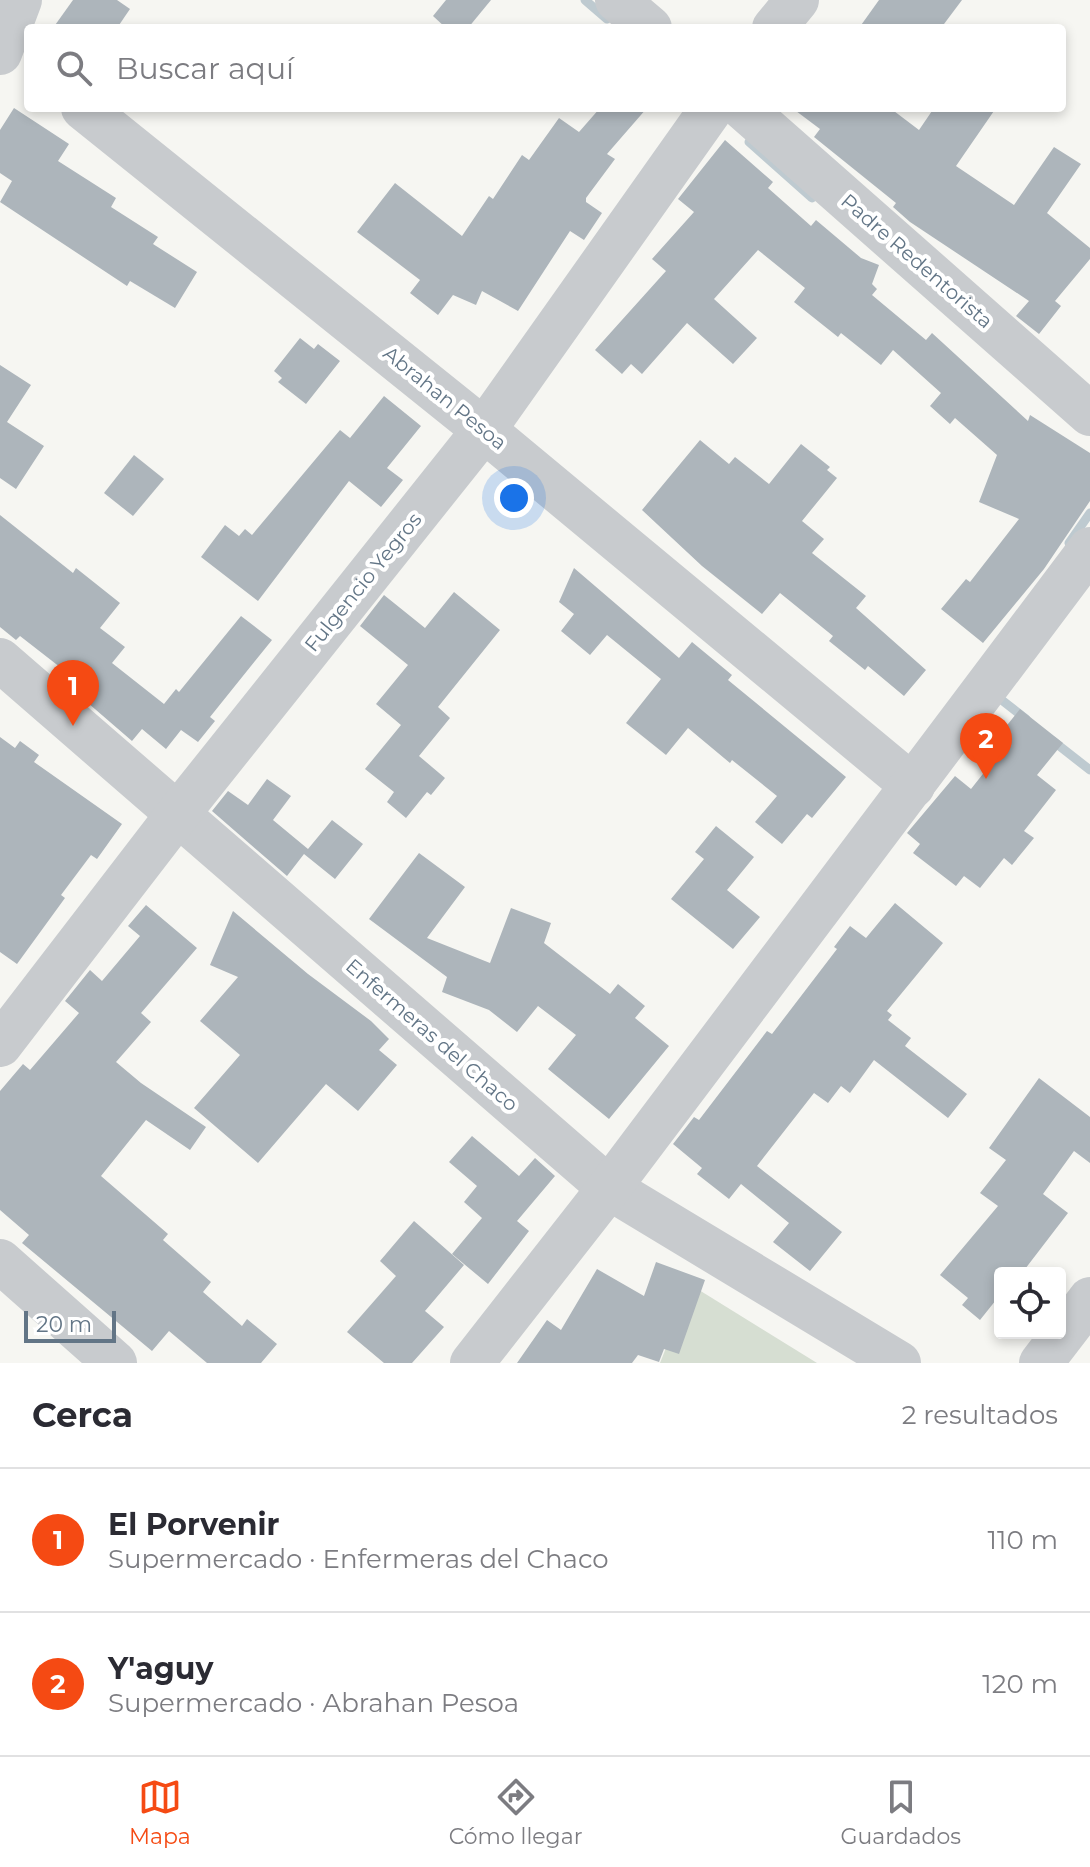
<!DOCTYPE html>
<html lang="es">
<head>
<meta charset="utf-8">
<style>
	:root { --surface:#fff; --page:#f2f2f3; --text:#2b2b33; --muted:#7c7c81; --line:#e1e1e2; --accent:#f54a13 }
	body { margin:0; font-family:Montserrat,sans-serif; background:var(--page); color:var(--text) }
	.controls { position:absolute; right:24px; bottom:24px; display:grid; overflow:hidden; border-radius:8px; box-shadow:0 4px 12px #0003 }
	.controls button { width:72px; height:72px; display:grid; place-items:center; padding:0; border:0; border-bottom:2px solid var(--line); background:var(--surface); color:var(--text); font:40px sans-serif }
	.scale { position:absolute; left:24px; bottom:20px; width:92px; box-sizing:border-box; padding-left:8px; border:4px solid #627586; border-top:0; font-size:22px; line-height:28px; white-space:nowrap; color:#627586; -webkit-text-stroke:6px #fff; paint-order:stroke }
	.you { position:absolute; left:514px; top:498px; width:28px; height:28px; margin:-20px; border:6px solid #fff; border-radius:50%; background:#1a73e8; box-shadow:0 0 0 12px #1a73e833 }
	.badge { display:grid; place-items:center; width:52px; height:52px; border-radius:50%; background:var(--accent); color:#fff; font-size:26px; font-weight:700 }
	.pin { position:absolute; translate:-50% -66px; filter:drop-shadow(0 2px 4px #0008) }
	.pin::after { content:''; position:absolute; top:42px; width:28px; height:24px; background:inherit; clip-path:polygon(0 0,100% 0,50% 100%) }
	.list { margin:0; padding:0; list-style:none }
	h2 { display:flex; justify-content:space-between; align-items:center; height:104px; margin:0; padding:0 32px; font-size:34px }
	h2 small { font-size:26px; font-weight:400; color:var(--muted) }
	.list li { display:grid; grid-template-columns:52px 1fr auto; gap:24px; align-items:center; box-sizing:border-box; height:144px; padding:0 32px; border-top:2px solid var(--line) }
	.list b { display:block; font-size:30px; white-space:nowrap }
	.list p { margin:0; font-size:26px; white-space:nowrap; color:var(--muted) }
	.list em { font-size:26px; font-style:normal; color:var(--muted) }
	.icon { flex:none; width:44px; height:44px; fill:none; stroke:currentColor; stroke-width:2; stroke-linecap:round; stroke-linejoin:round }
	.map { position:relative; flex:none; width:1090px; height:1363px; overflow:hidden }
	.search { position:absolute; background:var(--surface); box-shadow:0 4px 12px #0003; left:24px; right:24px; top:24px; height:88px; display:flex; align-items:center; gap:20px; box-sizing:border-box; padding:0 28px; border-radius:8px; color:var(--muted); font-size:30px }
	.sheet { height:392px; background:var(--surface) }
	nav { display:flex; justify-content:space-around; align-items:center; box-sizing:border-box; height:112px; border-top:2px solid var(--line); background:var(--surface); font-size:22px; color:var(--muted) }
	nav a { display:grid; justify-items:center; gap:4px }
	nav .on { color:var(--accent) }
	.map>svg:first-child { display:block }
	.green { fill:#d6ded2 }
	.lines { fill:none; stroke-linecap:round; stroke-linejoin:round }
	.stream { stroke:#becad0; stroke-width:9 }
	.building { fill:#adb5bb }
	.minor { stroke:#c8cbce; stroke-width:44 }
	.labels { text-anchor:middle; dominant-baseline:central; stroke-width:8; stroke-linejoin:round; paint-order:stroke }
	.street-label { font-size:20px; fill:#627586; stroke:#fff }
</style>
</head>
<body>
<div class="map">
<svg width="1090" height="1363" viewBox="0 0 1090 1363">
	<rect width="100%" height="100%" fill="#f6f6f2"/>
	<!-- green -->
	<polygon class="green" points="691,1285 817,1363 660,1363"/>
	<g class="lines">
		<!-- stream -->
		<g class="stream">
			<polyline points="585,0 607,19"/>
			<polyline points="749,142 812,198"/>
			<polyline points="1069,543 1090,513"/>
			<polyline points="994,694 1026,719"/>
			<polyline points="1053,741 1090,770"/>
		</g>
	</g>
	<!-- building -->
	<g class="building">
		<polygon points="73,0 117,0 130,9 117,28 53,28"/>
		<polygon points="446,0 491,0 468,28 446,28 433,16"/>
		<polygon points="879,0 962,0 941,28 859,28"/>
		<polygon points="14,108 69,144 58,161 116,198 111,207 158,237 153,244 197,272 175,308 130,281 127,286 0,202 12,181 0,173 0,130"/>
		<polygon points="600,108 647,108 607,154 615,159 586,198 586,202 602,213 584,240 570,231 518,311 482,291 476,305 453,295 438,315 410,293 420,280 357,232 395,183 462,236 489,196 493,199 522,155 529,160 559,118 579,132"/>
		<polygon points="792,108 890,108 919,130 934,108 996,108 956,166 1014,205 1054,147 1081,164 1047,213 1090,248 1090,259 1055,301 1061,306 1039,334 1016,316 1029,301 910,222 893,207 896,203 814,137 820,129"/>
		<polygon points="725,140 773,182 768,188 811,226 816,220 861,258 879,265 872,284 877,289 872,295 926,340 932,333 1028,421 1030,415 1090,453 1090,501 1044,569 983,643 941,609 966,579 970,582 1019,519 979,502 997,455 955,418 950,424 930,406 941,393 893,350 881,365 841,333 838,337 794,302 805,288 758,250 714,299 757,338 733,364 687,323 642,374 631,364 622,374 595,350 666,271 652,259 694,212 678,199"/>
		<polygon points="300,338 314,349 318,344 340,361 306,404 278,382 282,378 274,371"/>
		<polygon points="0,365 31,385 7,422 44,446 16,489 0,478"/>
		<polygon points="384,396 421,426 387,468 403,480 381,507 349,481 258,601 201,557 225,525 239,536 245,529 252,535 340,430 350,438"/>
		<polygon points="700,440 729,464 735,457 769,484 801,444 830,467 827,470 837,478 802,521 824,539 812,553 866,596 856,608 926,670 904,696 868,666 865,670 829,641 833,636 780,593 762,614 702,566 642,510"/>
		<polygon points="134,455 164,479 133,516 104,493"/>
		<polygon points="0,515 73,573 76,568 120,603 100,628 125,647 112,663 164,704 176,689 179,692 241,616 272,640 210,717 215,721 198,742 181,730 166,749 142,729 132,741 59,678 65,671 20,636 16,640 0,627"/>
		<polygon points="574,568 679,658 692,642 732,675 728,680 846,777 812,818 807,814 782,844 755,822 777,796 732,760 730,763 688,728 666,755 626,723 661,679 607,635 590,655 561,631 574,614 559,602"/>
		<polygon points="454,592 500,630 438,707 450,718 419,756 445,778 431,795 427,792 406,818 387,802 394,792 365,769 401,725 376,704 408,665 360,626 384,595 425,628"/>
		<polygon points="1020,709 1063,743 1037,775 1056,790 1024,831 1034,838 1012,865 1004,858 980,888 964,876 956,886 913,853 920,844 907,833 955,776 971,789 1005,746 996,739"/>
		<polygon points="0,737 15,748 20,741 39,755 34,762 122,824 97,859 91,855 61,895 65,898 17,964 0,952"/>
		<polygon points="267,779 291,796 273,820 308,849 332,820 363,844 335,879 304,854 287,876 212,811 228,791 248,805"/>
		<polygon points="716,826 754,857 727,890 760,917 733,949 671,899 704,859 695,852"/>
		<polygon points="419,853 465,887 427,938 490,963 511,908 551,923 544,943 610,994 618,984 645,1006 635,1018 669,1046 609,1119 548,1069 576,1035 538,1006 517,1032 489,1010 442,992 447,977 369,919"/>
		<polygon points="895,903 943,943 887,1011 892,1015 888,1020 911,1038 905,1046 967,1094 948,1118 874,1060 850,1093 841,1086 828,1103 814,1093 757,1166 842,1232 810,1271 773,1242 789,1223 741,1184 729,1199 697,1174 702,1168 673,1144 694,1117 699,1120 767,1031 772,1034 837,949 834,947 850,926 866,938"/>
		<polygon points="146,905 197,948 141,1013 151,1022 116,1062 141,1083 206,1127 190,1150 146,1120 101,1176 168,1234 163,1240 211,1282 203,1292 242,1326 247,1319 277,1344 261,1363 207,1363 169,1331 152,1351 22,1243 29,1235 0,1210 0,1091 23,1064 30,1070 79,1013 65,1001 90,970 102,981 140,936 128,926"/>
		<polygon points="233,911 308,974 371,1021 389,1039 379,1050 397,1065 358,1111 326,1084 258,1163 194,1108 240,1055 200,1021 238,977 210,965"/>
		<polygon points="1039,1078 1090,1117 1090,1163 1074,1151 1043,1194 1068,1213 1022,1273 1000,1273 1000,1295 980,1320 962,1305 968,1298 940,1275 998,1206 980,1193 1006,1160 989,1148"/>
		<polygon points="472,1136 519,1176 535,1158 555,1176 517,1221 529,1231 488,1284 452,1254 482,1218 464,1202 477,1186 449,1162"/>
		<polygon points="414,1221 464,1265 425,1311 444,1327 412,1363 384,1363 347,1332 396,1276 380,1261"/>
		<polygon points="656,1262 705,1280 679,1354 664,1349 659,1362 638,1355 632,1363 517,1363 547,1320 561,1330 597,1269 644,1296"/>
	</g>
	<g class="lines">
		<!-- minor -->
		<g class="minor">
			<polyline points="617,0 650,28"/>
			<polyline points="774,28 797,0"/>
			<polyline points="0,53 20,0"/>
			<polyline points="83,108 484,430 913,786"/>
			<polyline points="743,108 1090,414"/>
			<polyline points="0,660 609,1188 899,1363"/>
			<polyline points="0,1045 177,815 484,430 712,108"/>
			<polyline points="0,1261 115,1363"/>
			<polyline points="472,1363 609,1188 1090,549"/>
			<polyline points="1041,1363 1090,1299"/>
		</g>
	</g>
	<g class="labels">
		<!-- street labels -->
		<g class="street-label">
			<text transform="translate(917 261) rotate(41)">Padre Redentorista</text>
			<text transform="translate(445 398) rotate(39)">Abrahan Pesoa</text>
			<text transform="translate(363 582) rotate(-51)">Fulgencio Yegros</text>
			<text transform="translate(432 1035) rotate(41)">Enfermeras del Chaco</text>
		</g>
	</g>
</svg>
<div class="controls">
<button><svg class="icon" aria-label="locate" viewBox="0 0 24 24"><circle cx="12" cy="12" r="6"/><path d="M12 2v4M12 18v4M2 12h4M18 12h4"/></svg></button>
</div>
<div class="scale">20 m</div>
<div class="you"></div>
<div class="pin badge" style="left:73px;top:726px">1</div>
<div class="pin badge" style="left:986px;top:779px">2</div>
<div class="search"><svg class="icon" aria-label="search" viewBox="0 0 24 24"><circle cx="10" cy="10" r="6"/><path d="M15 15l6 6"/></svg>Buscar aquí</div>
</div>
<section class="sheet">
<h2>Cerca<small>2 resultados</small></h2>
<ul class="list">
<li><span class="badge">1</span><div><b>El Porvenir</b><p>Supermercado · Enfermeras del Chaco</p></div><em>110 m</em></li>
<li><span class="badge">2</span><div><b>Y'aguy</b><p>Supermercado · Abrahan Pesoa</p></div><em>120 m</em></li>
</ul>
</section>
<nav>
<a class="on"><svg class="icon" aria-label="map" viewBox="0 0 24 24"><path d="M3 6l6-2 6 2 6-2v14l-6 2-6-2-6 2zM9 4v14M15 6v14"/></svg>Mapa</a>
<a><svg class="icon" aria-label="directions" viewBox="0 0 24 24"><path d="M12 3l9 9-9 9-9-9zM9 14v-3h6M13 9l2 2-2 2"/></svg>Cómo llegar</a>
<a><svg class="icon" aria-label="saved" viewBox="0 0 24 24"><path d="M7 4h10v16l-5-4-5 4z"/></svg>Guardados</a>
</nav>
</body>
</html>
